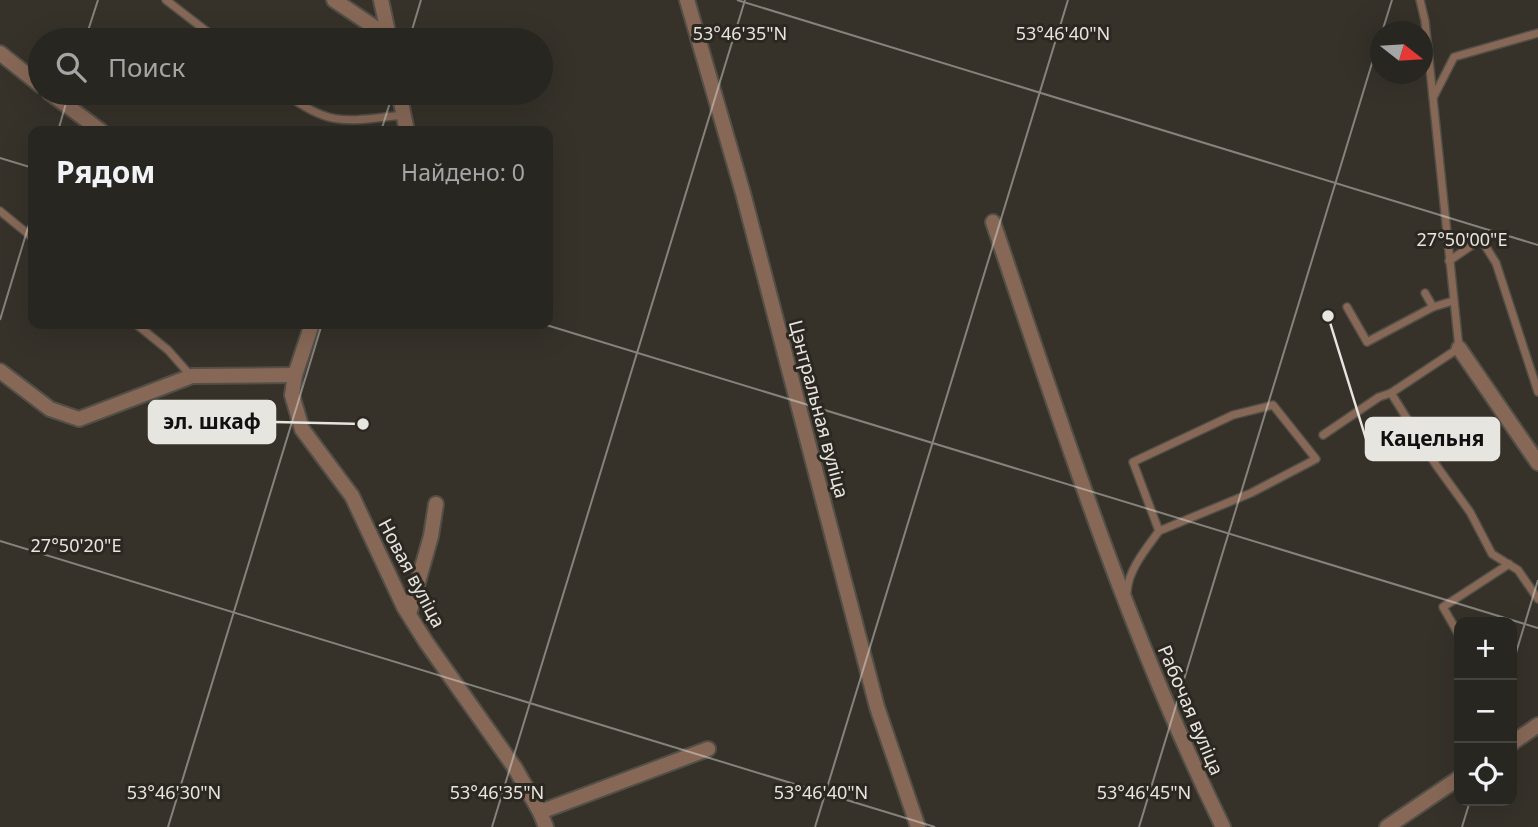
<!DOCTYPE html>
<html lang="ru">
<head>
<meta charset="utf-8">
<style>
	:root { --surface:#282620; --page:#302e29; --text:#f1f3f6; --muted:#a5a5a5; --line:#44433e }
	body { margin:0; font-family:"Noto Sans",sans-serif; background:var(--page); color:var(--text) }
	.controls { position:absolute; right:21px; bottom:21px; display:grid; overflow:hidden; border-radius:14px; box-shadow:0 7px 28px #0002 }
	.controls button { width:63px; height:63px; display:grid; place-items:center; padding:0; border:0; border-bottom:2px solid var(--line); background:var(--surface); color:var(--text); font:35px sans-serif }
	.compass { position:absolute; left:1370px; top:21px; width:63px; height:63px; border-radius:50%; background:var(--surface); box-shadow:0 7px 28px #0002; rotate:107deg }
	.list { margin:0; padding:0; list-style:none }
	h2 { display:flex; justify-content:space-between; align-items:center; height:91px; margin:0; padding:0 28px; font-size:30px }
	h2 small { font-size:23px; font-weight:400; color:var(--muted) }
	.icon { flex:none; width:38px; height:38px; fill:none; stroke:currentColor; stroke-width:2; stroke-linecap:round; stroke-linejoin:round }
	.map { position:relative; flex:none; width:1538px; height:827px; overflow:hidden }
	.search { position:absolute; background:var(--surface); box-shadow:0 7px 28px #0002; left:28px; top:28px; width:525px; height:77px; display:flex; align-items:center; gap:18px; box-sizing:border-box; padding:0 24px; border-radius:38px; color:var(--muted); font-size:26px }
	.panel { position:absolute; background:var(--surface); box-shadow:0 7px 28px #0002; left:28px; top:126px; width:525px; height:203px; border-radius:14px }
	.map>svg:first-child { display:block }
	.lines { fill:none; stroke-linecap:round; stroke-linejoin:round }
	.lane-casing { stroke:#524f47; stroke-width:10 }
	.street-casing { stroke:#524f47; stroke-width:18 }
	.lane { stroke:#876857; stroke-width:7 }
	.street { stroke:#876857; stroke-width:14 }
	.ticks { fill:none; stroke:#e7e5e0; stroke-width:2; stroke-opacity:0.45 }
	.labels { text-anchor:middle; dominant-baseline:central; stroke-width:6; stroke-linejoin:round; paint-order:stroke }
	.street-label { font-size:19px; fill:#e7e5e0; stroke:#2c2821 }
	.ticks-label { font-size:18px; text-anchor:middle; fill:#e7e5e0; stroke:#2c2821; stroke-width:6; stroke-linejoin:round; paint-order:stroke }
	.leader { fill:none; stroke:#e7e5e0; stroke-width:2.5 }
	.callout-dot { fill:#e7e5e0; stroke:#2c2821; stroke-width:2.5 }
	.callout { fill:#e7e5e0; stroke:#e7e5e0; stroke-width:2.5 }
	.callout-label { font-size:21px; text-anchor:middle; font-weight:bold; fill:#111 }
</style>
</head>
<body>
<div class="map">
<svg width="1538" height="827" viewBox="0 0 1538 827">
	<rect width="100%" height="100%" fill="#36322a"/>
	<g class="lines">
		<defs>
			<g id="lane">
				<polyline points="166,0 218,40"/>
				<polyline points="1420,0 1425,21 1459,348 1391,393 1436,465 1470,512 1492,554 1518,570 1538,599"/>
				<path d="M285,93C331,129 350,120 404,115"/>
				<polyline points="1434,96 1454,57 1538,33"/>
				<polyline points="0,211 33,238"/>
				<polyline points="1449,261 1481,239 1496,263 1538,392"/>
				<polyline points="1425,293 1433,307"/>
				<polyline points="1347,307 1367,342 1433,307 1453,301"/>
				<polyline points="136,324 168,350 191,376"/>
				<polyline points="1323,435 1379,397 1391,393"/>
				<path d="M1127,592C1128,570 1146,549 1159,531L1133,462L1233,415L1273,405L1316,459L1251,493L1159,531"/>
				<polyline points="1459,635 1443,607 1509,564"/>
			</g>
			<g id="street">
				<polyline points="334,0 389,37 390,40"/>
				<polyline points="381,0 389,37"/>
				<polyline points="687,0 743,193 877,707 918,827"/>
				<polyline points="0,53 40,85"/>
				<polyline points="50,93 101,131"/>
				<polyline points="399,93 407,131"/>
				<path d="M993,222C1062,427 1128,633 1223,827"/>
				<polyline points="312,324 295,375 292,395 302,429 352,496 404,607 426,642 515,768 540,812 546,827"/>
				<polyline points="1459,348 1538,463"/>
				<polyline points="0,371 50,409 79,419 192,376 295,375"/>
				<polyline points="409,614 431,536 436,504"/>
				<polyline points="1512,743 1538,725"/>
				<polyline points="540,812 708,749"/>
				<polyline points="1387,827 1459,778"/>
			</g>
		</defs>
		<!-- lane casing -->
		<use href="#lane" class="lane-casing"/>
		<!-- street casing -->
		<use href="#street" class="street-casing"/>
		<!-- lane -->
		<use href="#lane" class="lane"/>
		<!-- street -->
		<use href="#street" class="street"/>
	</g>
	<!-- ticks -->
	<path class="ticks" d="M737,0L1538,245M1382,32L1392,0M85,40L98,0M409,40L421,0M58,131L69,93M381,131L393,93M0,158L33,168M0,320L33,211M543,324L1538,628M0,541L935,827M1512,666L1538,580M168,827L322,324M492,827L745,0M815,827L1068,0M1139,827L1380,37M1462,827L1470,801"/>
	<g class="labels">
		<!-- street labels -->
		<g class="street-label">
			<text transform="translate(819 409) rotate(75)">Цэнтральная вуліца</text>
			<text transform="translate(412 573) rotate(62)">Новая вуліца</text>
			<text transform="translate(1191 710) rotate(67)">Рабочая вуліца</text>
		</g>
	</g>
	<g class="ticks-label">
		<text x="740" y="40">53°46'35"N</text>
		<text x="1063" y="40">53°46'40"N</text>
		<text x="1462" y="246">27°50'00"E</text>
		<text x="76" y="552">27°50'20"E</text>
		<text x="174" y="799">53°46'30"N</text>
		<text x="497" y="799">53°46'35"N</text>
		<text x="821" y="799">53°46'40"N</text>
		<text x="1144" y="799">53°46'45"N</text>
	</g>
	<!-- callouts -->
	<path class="leader" d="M363 424L275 422M1328 316L1366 439"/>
	<g class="callout-dot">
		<circle cx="363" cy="424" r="7"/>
		<circle cx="1328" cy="316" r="7"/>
	</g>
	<g class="callout">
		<rect x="149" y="401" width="126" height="42" rx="7"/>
		<rect x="1366" y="418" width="133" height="42" rx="7"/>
	</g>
	<g class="callout-label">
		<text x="212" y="429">эл. шкаф</text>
		<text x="1432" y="446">Кацельня</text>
	</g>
</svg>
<div class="controls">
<button>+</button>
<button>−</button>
<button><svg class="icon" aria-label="locate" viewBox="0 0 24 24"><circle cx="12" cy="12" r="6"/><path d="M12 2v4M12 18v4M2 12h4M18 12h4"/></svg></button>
</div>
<svg class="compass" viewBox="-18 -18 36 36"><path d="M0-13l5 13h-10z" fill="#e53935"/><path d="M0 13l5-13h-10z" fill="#a5a5a5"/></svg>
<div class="search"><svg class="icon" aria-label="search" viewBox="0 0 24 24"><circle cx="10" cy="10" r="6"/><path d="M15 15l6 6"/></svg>Поиск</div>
<section class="panel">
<h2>Рядом<small>Найдено: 0</small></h2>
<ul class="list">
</ul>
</section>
</div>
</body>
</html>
